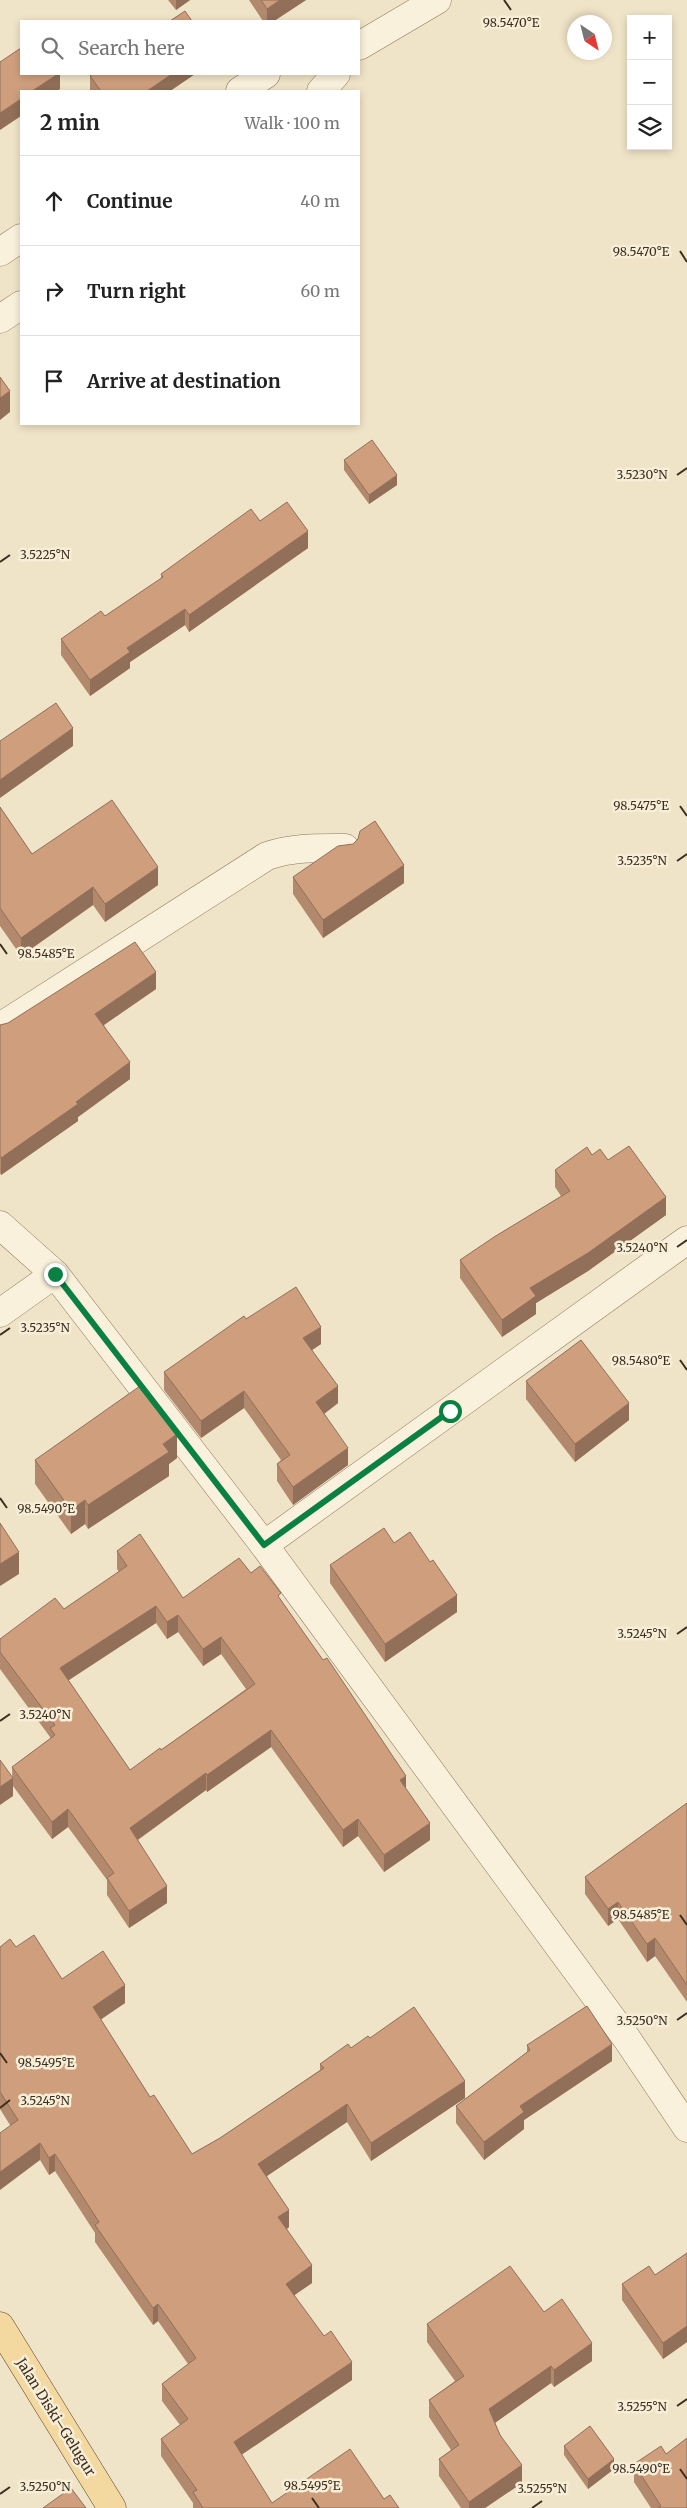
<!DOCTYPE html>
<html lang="en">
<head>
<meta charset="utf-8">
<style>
	:root { --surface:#fff; --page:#f2f2f2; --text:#222; --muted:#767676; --line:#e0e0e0 }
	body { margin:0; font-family:Merriweather,serif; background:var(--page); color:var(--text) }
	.controls { position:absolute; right:15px; top:15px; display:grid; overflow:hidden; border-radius:0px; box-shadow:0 2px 8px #0003 }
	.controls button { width:45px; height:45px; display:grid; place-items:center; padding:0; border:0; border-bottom:1px solid var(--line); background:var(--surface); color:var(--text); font:25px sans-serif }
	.compass { position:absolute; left:567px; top:15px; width:45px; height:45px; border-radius:50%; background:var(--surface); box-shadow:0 2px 8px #0003; rotate:145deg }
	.stop { position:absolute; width:15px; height:15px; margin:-11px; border:4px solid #0b8043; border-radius:50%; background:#fff }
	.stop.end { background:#0b8043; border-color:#fff; box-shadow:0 1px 5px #0008 }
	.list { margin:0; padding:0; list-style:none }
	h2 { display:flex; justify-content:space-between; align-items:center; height:65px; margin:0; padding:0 20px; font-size:21px }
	h2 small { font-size:16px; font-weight:400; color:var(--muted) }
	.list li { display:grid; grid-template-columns:32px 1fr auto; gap:15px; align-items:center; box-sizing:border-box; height:90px; padding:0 20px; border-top:1px solid var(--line) }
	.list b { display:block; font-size:19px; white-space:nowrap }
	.list em { font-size:16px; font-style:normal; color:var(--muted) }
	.icon { flex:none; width:28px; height:28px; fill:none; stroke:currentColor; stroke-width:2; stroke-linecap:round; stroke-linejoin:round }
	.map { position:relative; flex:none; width:687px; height:2508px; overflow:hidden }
	.search { position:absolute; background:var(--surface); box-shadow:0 2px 8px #0003; left:20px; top:20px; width:340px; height:55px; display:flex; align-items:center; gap:12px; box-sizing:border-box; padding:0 18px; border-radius:0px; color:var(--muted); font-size:19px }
	.panel { position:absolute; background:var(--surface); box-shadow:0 2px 8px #0003; left:20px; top:90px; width:340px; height:335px; border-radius:0px }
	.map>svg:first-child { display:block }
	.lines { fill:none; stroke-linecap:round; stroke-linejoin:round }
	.minor-casing { stroke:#8d765c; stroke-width:29 }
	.major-casing { stroke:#5b4430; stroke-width:29 }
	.minor { stroke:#faf1dc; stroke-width:28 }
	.major { stroke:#f3d9a0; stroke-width:28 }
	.wall { fill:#b2896c; fill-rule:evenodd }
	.shaded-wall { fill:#916f58 }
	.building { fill:#cf9f7d; stroke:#916f58; fill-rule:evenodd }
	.route { stroke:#0b8043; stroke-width:6 }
	.ticks { fill:none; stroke:#3d2e20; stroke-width:2 }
	.labels { text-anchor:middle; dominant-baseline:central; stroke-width:5; stroke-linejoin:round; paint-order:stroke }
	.street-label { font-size:14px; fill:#3d2e20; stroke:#f7eed8 }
	.ticks-label { font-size:12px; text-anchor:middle; fill:#3d2e20; stroke:#f7eed8; stroke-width:5; stroke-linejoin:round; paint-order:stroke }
</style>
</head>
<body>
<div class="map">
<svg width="687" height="2508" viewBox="0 0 687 2508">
	<rect width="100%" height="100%" fill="#f0e4c8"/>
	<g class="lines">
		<defs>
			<g id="minor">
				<polyline points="359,46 437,0"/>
				<polyline points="240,91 266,74"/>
				<polyline points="321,91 336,74"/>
				<polyline points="0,252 21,238"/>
				<polyline points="0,319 21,305"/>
				<path d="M0,1027L267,856C294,847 318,848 345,848"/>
				<polyline points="0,1225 55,1274 264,1545 627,2039 687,2128"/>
				<polyline points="0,1313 55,1274"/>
				<polyline points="264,1545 687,1240"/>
			</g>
			<polyline id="major" points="0,2326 112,2508"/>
		</defs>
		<!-- minor casing -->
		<use href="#minor" class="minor-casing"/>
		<!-- major casing -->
		<use href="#major" class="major-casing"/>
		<!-- minor -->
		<use href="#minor" class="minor"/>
		<!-- major -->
		<use href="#major" class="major"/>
	</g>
	<!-- wall -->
	<g class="wall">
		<polygon points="168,0 190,0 176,10"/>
		<polygon points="249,0 306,0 274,21 263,21"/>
		<polygon points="195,74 170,91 90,91 90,76"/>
		<polygon points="344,460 397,485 369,504 344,470"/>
		<polygon points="260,521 308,548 189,632 185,625 130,662 130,668 90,696 61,655 61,639 105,616 161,579 161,574"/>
		<polygon points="0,807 32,854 158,885 105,922 93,905 21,956 0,926"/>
		<polygon points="293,877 404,883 323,938 293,894"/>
		<polygon points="156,989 104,1025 130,1079 78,1117 78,1121 1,1175 0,1173 0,1025"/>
		<polygon points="608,1160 666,1215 588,1271 536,1303 536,1314 502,1337 460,1278 460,1260 561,1196 555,1187 555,1170"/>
		<polygon points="246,1319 321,1344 312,1350 338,1403 324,1414 348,1465 293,1505 277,1481 277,1464 281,1460 244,1408 201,1438 164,1390 164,1372"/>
		<polygon points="526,1381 629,1420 575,1462 526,1399"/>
		<polygon points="177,1458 169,1464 169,1476 88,1529 85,1524 71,1534 35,1484 35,1460"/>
		<polygon points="394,1543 457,1612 385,1662 330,1583 330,1565"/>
		<path d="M117,1551L183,1598L251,1573L281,1600L406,1790L430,1840L384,1872L358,1836L343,1847L271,1747L207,1792L206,1790L138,1840L167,1903L129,1928L107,1895V1880L68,1827L52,1839L13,1786V1796L12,1767L50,1739V1737L0,1669V1639L64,1609L119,1572L117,1569ZM156,1623L167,1639L178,1632L203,1666L221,1654L246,1689L161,1750L130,1770L68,1680Z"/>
		<polygon points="687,1803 687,2002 655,1956 647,1962 618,1919 608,1926 585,1894 585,1877"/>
		<polygon points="0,1947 16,1947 62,1979 125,2003 100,2019 150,2097 192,2154 220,2138 320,2070 320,2064 370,2038 465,2098 371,2161 347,2122 267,2176 289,2227 287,2229 312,2283 294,2295 352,2380 241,2454 272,2503 384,2499 399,2508 193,2508 193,2503 161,2456 161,2439 180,2425 162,2401 162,2384 188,2364 158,2321 153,2325 95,2242 95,2233 55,2171 49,2175 40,2160 10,2125 0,2109"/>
		<polygon points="527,2045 612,2061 524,2120 524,2129 484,2160 456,2123 456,2106 527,2052"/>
		<polygon points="687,2253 687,2342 663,2359 622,2300 622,2284 655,2275"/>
		<polygon points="544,2312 592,2361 554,2387 551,2383 495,2423 522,2483 485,2508 461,2508 439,2476 439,2459 451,2450 429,2417 429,2400 455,2381 427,2342 427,2324"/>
		<polygon points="564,2446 614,2469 588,2489 564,2455"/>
		<polygon points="666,2454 687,2508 651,2508 634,2482 634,2464"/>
	</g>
	<!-- shaded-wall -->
	<g class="shaded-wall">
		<polygon points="176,0 190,0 176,10"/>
		<polygon points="280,0 306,0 274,21 267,21 267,9"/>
		<polygon points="58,74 60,74 60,89 57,91 32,91"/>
		<polygon points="172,74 195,74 170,91 147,91"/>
		<polygon points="21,99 21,116 0,130 0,113"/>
		<polygon points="10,391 10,412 0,420 0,398"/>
		<polygon points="397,475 397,485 369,504 369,495"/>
		<polygon points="308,531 308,548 189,632 189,615"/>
		<polygon points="185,609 185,625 130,662 130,668 90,696 90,680 127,648"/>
		<polygon points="73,728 73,746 0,798 0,780"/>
		<polygon points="404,865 404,883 323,938 323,920"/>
		<polygon points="158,867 158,885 105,922 105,904"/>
		<polygon points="93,887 93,905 21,956 21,938"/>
		<polygon points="156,972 156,989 95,1031 95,1014"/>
		<polygon points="130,1062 130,1079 78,1117 78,1121 1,1175 1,1158 76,1102"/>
		<polygon points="666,1197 666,1215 588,1271 536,1303 536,1314 502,1337 502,1320 530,1288"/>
		<polygon points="321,1327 321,1344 303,1356 303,1338"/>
		<polygon points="338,1386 338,1403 316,1420 316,1402"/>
		<polygon points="244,1391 244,1408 201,1438 201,1421"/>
		<polygon points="629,1403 629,1420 575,1462 575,1444"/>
		<polygon points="177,1434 177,1458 169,1464 169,1476 88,1529 88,1505 163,1444"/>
		<polygon points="348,1448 348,1465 293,1505 293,1487"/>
		<polygon points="85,1500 85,1524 71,1534 71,1510"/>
		<polygon points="19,1552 19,1574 0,1586 0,1564"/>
		<polygon points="457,1595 457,1612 385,1662 385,1644"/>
		<polygon points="156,1606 156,1623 60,1686 60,1668"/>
		<polygon points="178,1615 178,1632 167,1639 167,1622"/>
		<polygon points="221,1637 221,1654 203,1666 203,1649"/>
		<polygon points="271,1730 271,1747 207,1792 207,1775"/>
		<polygon points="206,1773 206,1790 130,1845 130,1828"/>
		<polygon points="406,1776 406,1793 400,1780"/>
		<polygon points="13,1778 13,1796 0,1805 0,1787"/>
		<polygon points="68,1809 68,1827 52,1839 52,1822"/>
		<polygon points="358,1819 358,1836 343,1847 343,1830"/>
		<polygon points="430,1823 430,1840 384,1872 384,1855"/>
		<polygon points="167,1886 167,1903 129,1928 129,1911"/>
		<polygon points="618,1902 618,1919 608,1926 608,1909"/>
		<polygon points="655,1938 655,1956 647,1962 647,1944"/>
		<polygon points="125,1985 125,2003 93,2025 93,2007"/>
		<polygon points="612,2044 612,2061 524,2120 524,2129 484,2160 484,2142 520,2106"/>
		<polygon points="465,2081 465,2098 371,2161 371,2143"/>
		<polygon points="347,2104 347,2122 258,2182 258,2164"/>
		<polygon points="40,2143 40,2160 0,2190 0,2172"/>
		<polygon points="55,2154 55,2171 49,2175 49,2158"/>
		<polygon points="289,2210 289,2227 278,2235 278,2217"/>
		<polygon points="312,2265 312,2283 286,2301 286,2284"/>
		<polygon points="158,2304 158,2321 153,2325 153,2308"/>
		<polygon points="687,2326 687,2342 663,2359 663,2343"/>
		<polygon points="592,2343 592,2361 554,2387 554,2370"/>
		<polygon points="352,2362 352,2380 234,2460 234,2442"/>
		<polygon points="551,2366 551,2383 489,2427 489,2409"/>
		<polygon points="614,2459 614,2469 588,2489 588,2479"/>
		<polygon points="522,2465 522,2483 485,2508 469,2508 469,2502"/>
	</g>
	<!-- building -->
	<g class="building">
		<polygon points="261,0 280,0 267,9"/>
		<polygon points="185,11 192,21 170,21"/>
		<polygon points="21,48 21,74 58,74 32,91 21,91 21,99 0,113 0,62"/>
		<polygon points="93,74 172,74 147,91 101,91 90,76"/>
		<polygon points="0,377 10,391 0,398"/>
		<polygon points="372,440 397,475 369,495 344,460"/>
		<polygon points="287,502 308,531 189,615 185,609 127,648 130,652 90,680 61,639 101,611 105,616 163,577 161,574 251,509 260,521"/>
		<polygon points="56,703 73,728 0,780 0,741"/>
		<polygon points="112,800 158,867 105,904 93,887 21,938 0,908 0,807 32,854"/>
		<polygon points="375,821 404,865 323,920 293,877 338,846 353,844 358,839 360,831"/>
		<polygon points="135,942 156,972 95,1014 130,1062 76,1102 78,1104 1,1158 0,1156 0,1025 8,1023"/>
		<polygon points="629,1146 666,1197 588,1253 530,1288 536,1296 502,1320 460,1260 494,1237 570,1191 555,1170 587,1147 592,1155 600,1149 608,1160"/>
		<polygon points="296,1287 321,1327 303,1338 338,1386 316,1402 348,1448 293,1487 277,1464 290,1455 244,1391 201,1421 164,1372 244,1316 246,1319"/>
		<polygon points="581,1340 629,1403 575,1444 526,1381"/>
		<polygon points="140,1386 177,1434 163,1444 169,1452 88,1505 85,1500 71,1510 35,1460"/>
		<polygon points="0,1523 19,1552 0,1564"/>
		<polygon points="384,1528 394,1543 410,1532 430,1562 433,1560 457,1595 385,1644 330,1565"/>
		<path d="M140,1534L183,1598L239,1558L251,1573L260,1566L281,1593L278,1596L323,1660L327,1658L406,1776L400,1780L430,1823L384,1855L358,1819L343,1830L271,1730L207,1775L206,1773L130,1828L167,1886L129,1911L107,1878L114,1873L68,1809L52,1822L12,1767L55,1735L50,1728L55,1725L0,1652V1639L55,1598L64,1609L127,1566L117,1551ZM156,1606L167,1622L178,1615L203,1649L221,1637L255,1684L161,1750L160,1748L130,1770L60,1668Z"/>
		<polygon points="0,1760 13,1778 0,1787"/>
		<polygon points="687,1803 687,1985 655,1938 647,1944 618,1902 608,1909 585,1877"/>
		<polygon points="34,1935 62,1979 103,1951 125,1985 93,2007 150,2097 154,2095 192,2154 220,2138 324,2068 320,2064 348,2044 351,2048 368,2036 370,2038 414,2007 465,2081 371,2143 347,2104 258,2164 289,2210 278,2217 312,2265 286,2284 324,2336 331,2331 352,2362 234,2442 272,2503 350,2449 384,2499 390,2495 399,2508 203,2508 193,2492 197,2490 161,2439 188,2419 162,2384 196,2358 158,2304 153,2308 95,2225 99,2222 55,2154 49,2158 40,2143 0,2172 0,2133 18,2120 0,2092 0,1947 10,1939 16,1947"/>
		<polygon points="587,2006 612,2044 520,2106 524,2112 484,2142 456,2106 530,2050 527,2045"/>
		<polygon points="687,2253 687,2326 663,2343 622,2284 649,2266 655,2275"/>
		<polygon points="510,2266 544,2312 562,2299 592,2343 554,2370 551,2366 489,2409 500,2435 522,2465 469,2502 439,2459 459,2445 429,2400 464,2376 427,2324"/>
		<polygon points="590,2426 614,2459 588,2479 564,2446"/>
		<polygon points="687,2438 687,2508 658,2508 661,2506 634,2464 661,2446 666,2454"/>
		<polygon points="71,2488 86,2508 43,2508"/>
	</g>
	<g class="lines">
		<!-- route -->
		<polyline class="route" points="55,1274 264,1545 450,1411"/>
	</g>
	<!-- ticks -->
	<path class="ticks" d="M504,0L511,10M680,251L687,262M677,475L687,468M0,562L10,555M680,806L687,816M677,861L687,854M0,944L7,954M677,1247L687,1240M0,1335L10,1328M680,1360L687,1370M0,1498L7,1508M677,1634L687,1627M0,1721L10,1714M680,1915L687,1925M677,2020L687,2013M0,2053L7,2063M0,2108L10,2100M677,2406L687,2399M680,2469L687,2479M0,2494L10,2487M312,2498L319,2508M532,2508L542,2501"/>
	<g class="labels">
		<!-- street labels -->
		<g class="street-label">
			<text transform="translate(56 2417) rotate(58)">Jalan Diski–Gelugur</text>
		</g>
	</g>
	<g class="ticks-label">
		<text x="511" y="27">98.5470°E</text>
		<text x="641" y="256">98.5470°E</text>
		<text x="642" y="479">3.5230°N</text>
		<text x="45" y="559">3.5225°N</text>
		<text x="641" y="810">98.5475°E</text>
		<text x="642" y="865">3.5235°N</text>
		<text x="46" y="958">98.5485°E</text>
		<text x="642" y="1252">3.5240°N</text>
		<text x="45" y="1332">3.5235°N</text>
		<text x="641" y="1365">98.5480°E</text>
		<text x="46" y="1513">98.5490°E</text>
		<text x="642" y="1638">3.5245°N</text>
		<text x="45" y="1719">3.5240°N</text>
		<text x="641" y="1919">98.5485°E</text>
		<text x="642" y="2025">3.5250°N</text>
		<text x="46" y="2067">98.5495°E</text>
		<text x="45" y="2105">3.5245°N</text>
		<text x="642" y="2411">3.5255°N</text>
		<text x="641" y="2473">98.5490°E</text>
		<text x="312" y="2490">98.5495°E</text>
		<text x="45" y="2491">3.5250°N</text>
		<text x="542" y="2493">3.5255°N</text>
	</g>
</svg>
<div class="controls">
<button>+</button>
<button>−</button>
<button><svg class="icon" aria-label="layers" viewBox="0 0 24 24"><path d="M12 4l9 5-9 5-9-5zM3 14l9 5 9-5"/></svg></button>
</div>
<svg class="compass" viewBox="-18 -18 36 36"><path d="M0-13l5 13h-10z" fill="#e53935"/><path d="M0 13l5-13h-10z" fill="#767676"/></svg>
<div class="stop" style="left:450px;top:1411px"></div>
<div class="stop end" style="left:55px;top:1274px"></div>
<div class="search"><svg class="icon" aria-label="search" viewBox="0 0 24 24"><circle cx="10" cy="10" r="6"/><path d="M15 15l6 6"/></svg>Search here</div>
<section class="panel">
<h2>2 min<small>Walk · 100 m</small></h2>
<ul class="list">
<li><svg class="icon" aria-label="ahead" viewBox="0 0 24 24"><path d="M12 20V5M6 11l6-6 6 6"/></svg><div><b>Continue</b></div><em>40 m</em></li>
<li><svg class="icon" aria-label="right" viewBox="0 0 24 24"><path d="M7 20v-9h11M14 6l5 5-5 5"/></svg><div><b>Turn right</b></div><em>60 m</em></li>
<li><svg class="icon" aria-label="arrive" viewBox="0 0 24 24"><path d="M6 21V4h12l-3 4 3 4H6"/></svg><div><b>Arrive at destination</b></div></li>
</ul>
</section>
</div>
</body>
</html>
